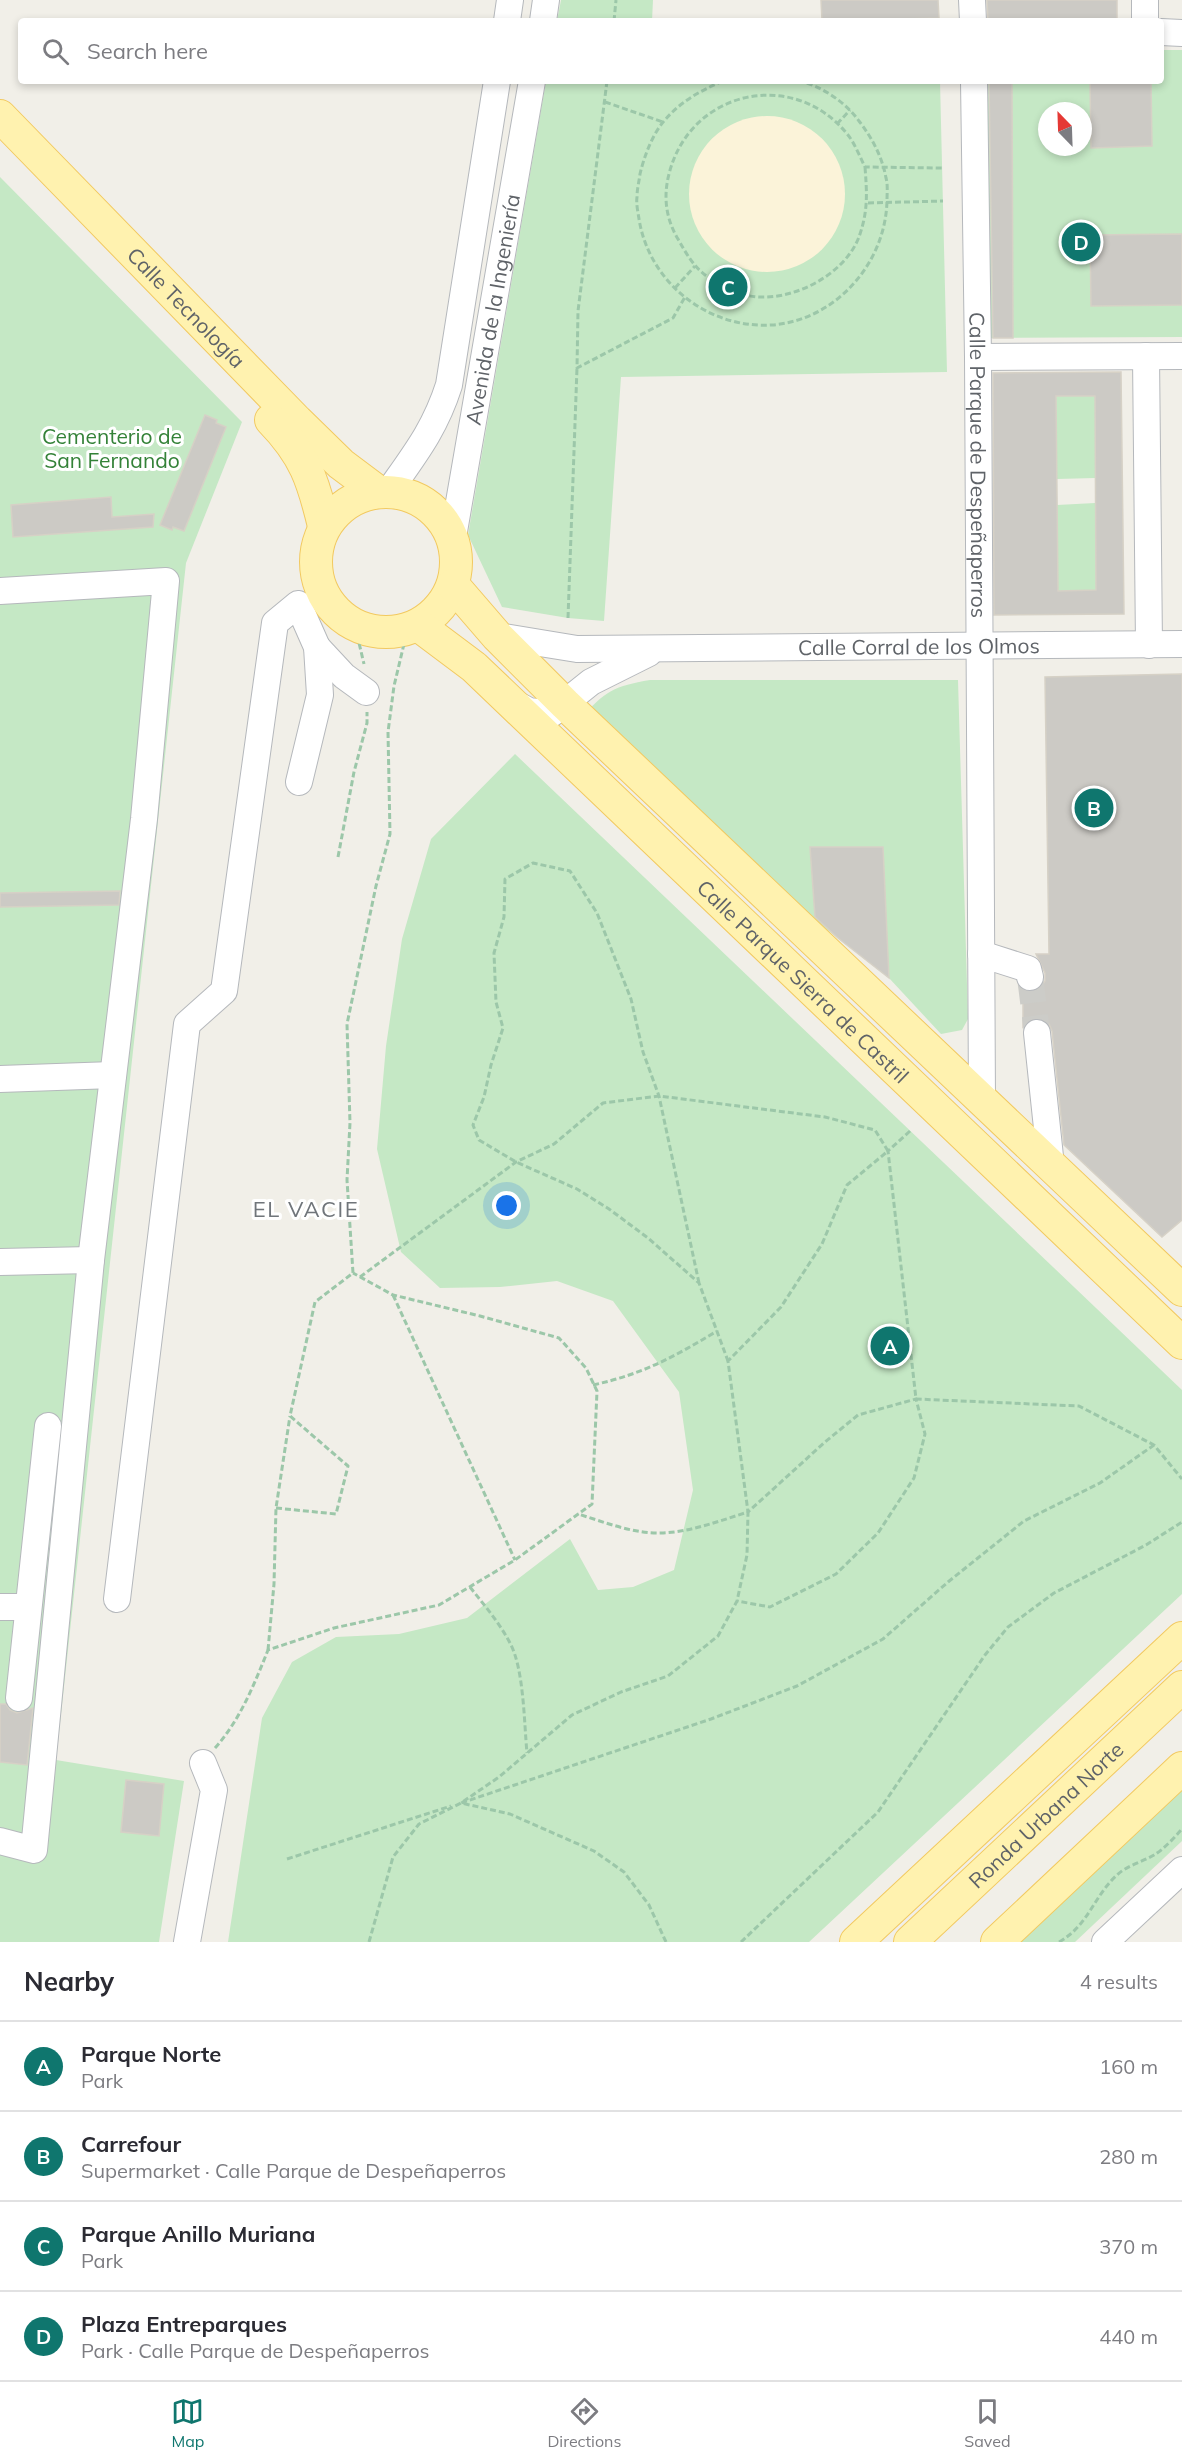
<!DOCTYPE html>
<html lang="en">
<head>
<meta charset="utf-8">
<style>
	:root { --surface:#fff; --page:#f7f7f7; --text:#2b2b33; --muted:#7c7c81; --line:#e1e1e2; --accent:#0f766e }
	body { margin:0; font-family:Mulish,sans-serif; background:var(--page); color:var(--text) }
	.compass { position:absolute; left:1038px; top:102px; width:54px; height:54px; border-radius:50%; background:var(--surface); box-shadow:0 3px 9px #0003; rotate:337deg }
	.you { position:absolute; left:507px; top:1206px; width:21px; height:21px; margin:-15px; border:4px solid #fff; border-radius:50%; background:#1a73e8; box-shadow:0 0 0 9px #1a73e833 }
	.badge { display:grid; place-items:center; width:39px; height:39px; border-radius:50%; background:var(--accent); color:#fff; font-size:20px; font-weight:700 }
	.pin { position:absolute; translate:-50% -50%; border:3px solid #fff; box-shadow:0 2px 6px #0006 }
	.list { margin:0; padding:0; list-style:none }
	h2 { display:flex; justify-content:space-between; align-items:center; height:78px; margin:0; padding:0 24px; font-size:26px }
	h2 small { font-size:20px; font-weight:400; color:var(--muted) }
	.list li { display:grid; grid-template-columns:39px 1fr auto; gap:18px; align-items:center; box-sizing:border-box; height:90px; padding:0 24px; border-top:2px solid var(--line) }
	.list b { display:block; font-size:22px; white-space:nowrap }
	.list p { margin:0; font-size:20px; white-space:nowrap; color:var(--muted) }
	.list em { font-size:20px; font-style:normal; color:var(--muted) }
	.icon { flex:none; width:33px; height:33px; fill:none; stroke:currentColor; stroke-width:2; stroke-linecap:round; stroke-linejoin:round }
	.map { position:relative; flex:none; width:1182px; height:1942px; overflow:hidden }
	.search { position:absolute; background:var(--surface); box-shadow:0 3px 9px #0003; left:18px; right:18px; top:18px; height:66px; display:flex; align-items:center; gap:15px; box-sizing:border-box; padding:0 21px; border-radius:6px; color:var(--muted); font-size:22px }
	.sheet { height:438px; background:var(--surface) }
	nav { display:flex; justify-content:space-around; align-items:center; box-sizing:border-box; height:84px; border-top:2px solid var(--line); background:var(--surface); font-size:16px; color:var(--muted) }
	nav a { display:grid; justify-items:center; gap:3px }
	nav .on { color:var(--accent) }
	.map>svg:first-child { display:block }
	.green { fill:#c5e8c5; fill-rule:evenodd }
	.sand { fill:#fbf3d9 }
	.building { fill:#cccac5; stroke:#d6d1c6; stroke-width:1.5; fill-rule:evenodd }
	.lines { fill:none; stroke-linecap:round; stroke-linejoin:round }
	.minor-tunnel { stroke:#ccccc8; stroke-width:26; stroke-dasharray:26 13; stroke-linecap:butt }
	.minor-casing { stroke:#b5b8bc; stroke-width:28 }
	.major-casing { stroke:#f2c960; stroke-width:34 }
	.path { stroke:#9cc7a9; stroke-width:3; stroke-dasharray:6 3; stroke-linecap:butt }
	.minor { stroke:#fff; stroke-width:26 }
	.major { stroke:#fff2af; stroke-width:32 }
	.labels { text-anchor:middle; dominant-baseline:central; stroke-width:6; stroke-linejoin:round; paint-order:stroke }
	.street-label { font-size:21px; fill:#5f6368; stroke:#fff }
	.park-label { font-size:21px; fill:#348238; stroke:#fff }
	.neighbourhood-label { font-size:22px; letter-spacing:1.5px; fill:#70757a; stroke:#fff }
</style>
</head>
<body>
<div class="map">
<svg width="1182" height="1942" viewBox="0 0 1182 1942">
	<rect width="100%" height="100%" fill="#f1efe8"/>
	<!-- green -->
	<g class="green">
		<polygon points="561,0 653,0 652,21 557,21"/>
		<path d="M1161,50H1182V337L980,338L978,81H1161ZM1047,111H1083V147H1047Z"/>
		<polygon points="546,81 940,81 947,372 621,377 604,621 568,618 502,607 468,535"/>
		<polygon points="0,177 242,422 186,563 56,1760 184,1781 159,1942 0,1942"/>
		<polygon points="1056,384 1072,396 1095,396 1095,478 1057,479"/>
		<polygon points="1095,503 1096,590 1074,591 1073,599 1058,603 1057,505"/>
		<path d="M650,680H958L968,1019L962,1030L941,1034L889,978L816,921L581,719C604,691 615,686 650,680Z"/>
		<polygon points="515,754 1182,1390 1182,1594 809,1942 228,1942 262,1718 292,1662 336,1637 399,1634 467,1618 570,1539 598,1590 633,1587 674,1570 693,1490 679,1392 613,1301 557,1281 500,1287 440,1288 401,1252 377,1149 386,1046 402,939 431,839"/>
		<polygon points="1182,1788 1182,1841 1075,1942 1019,1942"/>
	</g>
	<!-- sand -->
	<circle class="sand" cx="767" cy="194" r="78"/>
	<!-- building -->
	<g class="building">
		<polygon points="821,0 938,0 939,18 822,21"/>
		<polygon points="987,0 1117,0 1117,21 988,21"/>
		<polygon points="989,81 1012,81 1013,338 993,338"/>
		<polygon points="1090,81 1151,81 1152,146 1091,148"/>
		<polygon points="1182,234 1182,305 1091,306 1090,235"/>
		<path d="M1121,372L1124,614L994,615L993,373ZM1056,396H1095L1096,590L1058,591Z"/>
		<polygon points="205,415 217,420 216,423 226,427 184,531 173,527 172,530 160,525"/>
		<polygon points="111,497 112,517 154,514 153,527 13,537 11,505"/>
		<polygon points="1182,674 1182,1220 1162,1237 1064,1145 1052,1031 1049,1024 1036,1018 1029,1021 1023,1027 1023,990 1033,992 1041,987 1045,981 1045,973 1036,954 1049,954 1045,677"/>
		<polygon points="810,847 883,847 889,978 838,938 815,917"/>
		<polygon points="120,891 119,905 0,907 0,893"/>
		<polygon points="0,1704 6,1704 10,1710 17,1713 33,1708 27,1765 0,1762"/>
		<polygon points="126,1780 164,1784 159,1836 121,1832"/>
	</g>
	<g class="lines">
		<!-- minor-tunnel -->
		<polyline class="minor-tunnel" points="1030,977 1037,1033"/>
		<defs>
			<g id="minor">
				<polyline points="972,0 973,21"/>
				<polyline points="1145,0 1145,21"/>
				<polyline points="507,21 510,0"/>
				<polyline points="543,21 546,0"/>
				<polyline points="1161,32 1182,33"/>
				<path id="s1" d="M974,81L978,357L982,1100"/>
				<polyline points="1146,356 1149,645"/>
				<polyline points="978,357 1182,356"/>
				<path d="M389,491C415,454 435,429 449,385L497,81"/>
				<path id="s2" d="M453,537L532,81"/>
				<polyline points="0,591 166,581 144,819 91,1260 34,1850 0,1841"/>
				<path id="s3" d="M497,636L577,649L1182,644"/>
				<polyline points="317,647 344,676 366,692"/>
				<polyline points="514,703 529,711 551,714 591,682 649,653"/>
				<polyline points="981,954 1028,969 1030,977"/>
				<polyline points="1037,1033 1051,1166"/>
				<polyline points="0,1079 113,1075"/>
				<polyline points="0,1262 91,1260"/>
				<polyline points="117,1599 187,1024 224,991 275,623 298,604 317,647 320,695 299,782"/>
				<polyline points="0,1607 27,1607"/>
				<polyline points="19,1698 48,1426"/>
				<polyline points="187,1942 214,1790 203,1763"/>
				<polyline points="1105,1942 1182,1870"/>
			</g>
			<g id="major">
				<path id="s4" d="M0,116L297,421L341,464L377,491"/>
				<path d="M271,420C305,455 313,480 324,526"/>
				<circle cx="386" cy="562" r="70"/>
				<polyline points="453,585 497,636 565,704 1182,1290"/>
				<path id="s5" d="M418,625L474,667L1182,1343"/>
				<polyline points="856,1942 1182,1638"/>
				<path id="s6" d="M910,1942L1182,1687"/>
				<polyline points="997,1942 1182,1768"/>
			</g>
		</defs>
		<!-- minor casing -->
		<use href="#minor" class="minor-casing"/>
		<!-- major casing -->
		<use href="#major" class="major-casing"/>
		<!-- path -->
		<g class="path">
			<polyline points="614,21 616,0"/>
			<polyline points="607,81 578,311 577,368 673,318 685,297"/>
			<path d="M723,81C700,91 681,101 664,121C652,135 644,157 640,174C639,182 637,189 637,197C636,204 638,212 639,219C649,282 707,329 772,325C836,320 886,263 887,200C887,193 888,185 886,178C882,156 872,138 859,121C845,102 823,87 800,81"/>
			<polyline points="605,102 663,122"/>
			<polyline points="837,124 850,110"/>
			<path d="M865,167C867,193 868,210 860,234C846,278 779,310 736,292C704,278 695,270 678,239C666,219 663,197 669,174C690,90 794,67 848,135C855,144 860,157 865,167L942,168"/>
			<polyline points="868,203 943,201"/>
			<polyline points="675,288 695,266"/>
			<polyline points="568,618 577,368"/>
			<polyline points="355,626 364,664"/>
			<polyline points="338,857 354,772 367,723 367,712"/>
			<polyline points="910,1131 888,1151 916,1399 1079,1406 1154,1445 1182,1479"/>
			<polyline points="360,1277 516,1162 554,1144 603,1103 659,1096 825,1117 875,1130 888,1151 847,1185 822,1244 781,1307 728,1361 748,1512 825,1442 858,1415 916,1399 925,1434 914,1478 878,1533 836,1574 770,1607 737,1601"/>
			<polyline points="699,1283 659,1096 643,1052 631,999 597,913 570,871 533,863 505,879 504,917 494,953 496,1002 503,1028 491,1065 484,1097 473,1125 479,1140 516,1162 577,1189 609,1209 648,1238 699,1283 728,1361"/>
			<polyline points="393,1295 515,1560"/>
			<path d="M593,1385C643,1374 674,1357 717,1331"/>
			<polyline points="276,1508 336,1514 348,1466 290,1416 315,1302 353,1273 347,1180 350,1123 347,1024 376,886 390,834 388,732 394,686 404,644"/>
			<path d="M470,1587C484,1605 499,1622 510,1643C524,1669 524,1722 527,1753"/>
			<polyline points="268,1650 274,1584 276,1508 290,1416"/>
			<path d="M215,1748C240,1720 254,1685 268,1650L334,1628L439,1605L515,1560L592,1504L597,1391L586,1368L559,1338L480,1316L393,1295L353,1273"/>
			<polyline points="287,1859 451,1806"/>
			<path d="M369,1942L393,1857L419,1824L461,1803L499,1777L572,1715L621,1692L668,1676L718,1636L737,1601L747,1555L748,1512C719,1521 691,1532 661,1533C634,1534 604,1522 578,1514"/>
			<polyline points="666,1942 649,1905 624,1872 594,1851 510,1814 461,1803 711,1719 797,1686 883,1639 948,1582 1024,1521 1100,1483 1154,1445"/>
			<polyline points="741,1942 878,1812 985,1655 1008,1627 1054,1593 1146,1545 1182,1522"/>
			<path d="M1059,1942C1089,1925 1093,1897 1117,1875C1126,1866 1142,1862 1154,1855C1164,1849 1174,1838 1182,1829"/>
		</g>
		<!-- minor -->
		<use href="#minor" class="minor"/>
		<!-- major -->
		<use href="#major" class="major"/>
	</g>
	<g class="labels">
		<!-- street labels -->
		<g class="street-label">
			<text stroke="none"><textPath href="#s4" startOffset="267">Calle Tecnología</textPath></text>
			<text stroke="none"><textPath href="#s2" startOffset="231">Avenida de la Ingeniería</textPath></text>
			<text stroke="none"><textPath href="#s1" startOffset="384">Calle Parque de Despeñaperros</textPath></text>
			<text stroke="none"><textPath href="#s3" startOffset="423">Calle Corral de los Olmos</textPath></text>
			<text stroke="none"><textPath href="#s5" startOffset="525">Calle Parque Sierra de Castril</textPath></text>
			<text stroke="none"><textPath href="#s6" startOffset="186">Ronda Urbana Norte</textPath></text>
		</g>
		<!-- park labels -->
		<g class="park-label">
			<text x="112" y="436">Cementerio de<tspan x="112" dy="24">San Fernando</tspan></text>
		</g>
		<!-- neighbourhood labels -->
		<g class="neighbourhood-label">
			<text x="306" y="1209">EL VACIE</text>
		</g>
	</g>
</svg>
<svg class="compass" viewBox="-18 -18 36 36"><path d="M0-13l5 13h-10z" fill="#e53935"/><path d="M0 13l5-13h-10z" fill="#7c7c81"/></svg>
<div class="you"></div>
<div class="pin badge" style="left:890px;top:1346px">A</div>
<div class="pin badge" style="left:1094px;top:808px">B</div>
<div class="pin badge" style="left:728px;top:287px">C</div>
<div class="pin badge" style="left:1081px;top:242px">D</div>
<div class="search"><svg class="icon" aria-label="search" viewBox="0 0 24 24"><circle cx="10" cy="10" r="6"/><path d="M15 15l6 6"/></svg>Search here</div>
</div>
<section class="sheet">
<h2>Nearby<small>4 results</small></h2>
<ul class="list">
<li><span class="badge">A</span><div><b>Parque Norte</b><p>Park</p></div><em>160 m</em></li>
<li><span class="badge">B</span><div><b>Carrefour</b><p>Supermarket · Calle Parque de Despeñaperros</p></div><em>280 m</em></li>
<li><span class="badge">C</span><div><b>Parque Anillo Muriana</b><p>Park</p></div><em>370 m</em></li>
<li><span class="badge">D</span><div><b>Plaza Entreparques</b><p>Park · Calle Parque de Despeñaperros</p></div><em>440 m</em></li>
</ul>
</section>
<nav>
<a class="on"><svg class="icon" aria-label="map" viewBox="0 0 24 24"><path d="M3 6l6-2 6 2 6-2v14l-6 2-6-2-6 2zM9 4v14M15 6v14"/></svg>Map</a>
<a><svg class="icon" aria-label="directions" viewBox="0 0 24 24"><path d="M12 3l9 9-9 9-9-9zM9 14v-3h6M13 9l2 2-2 2"/></svg>Directions</a>
<a><svg class="icon" aria-label="saved" viewBox="0 0 24 24"><path d="M7 4h10v16l-5-4-5 4z"/></svg>Saved</a>
</nav>
</body>
</html>
